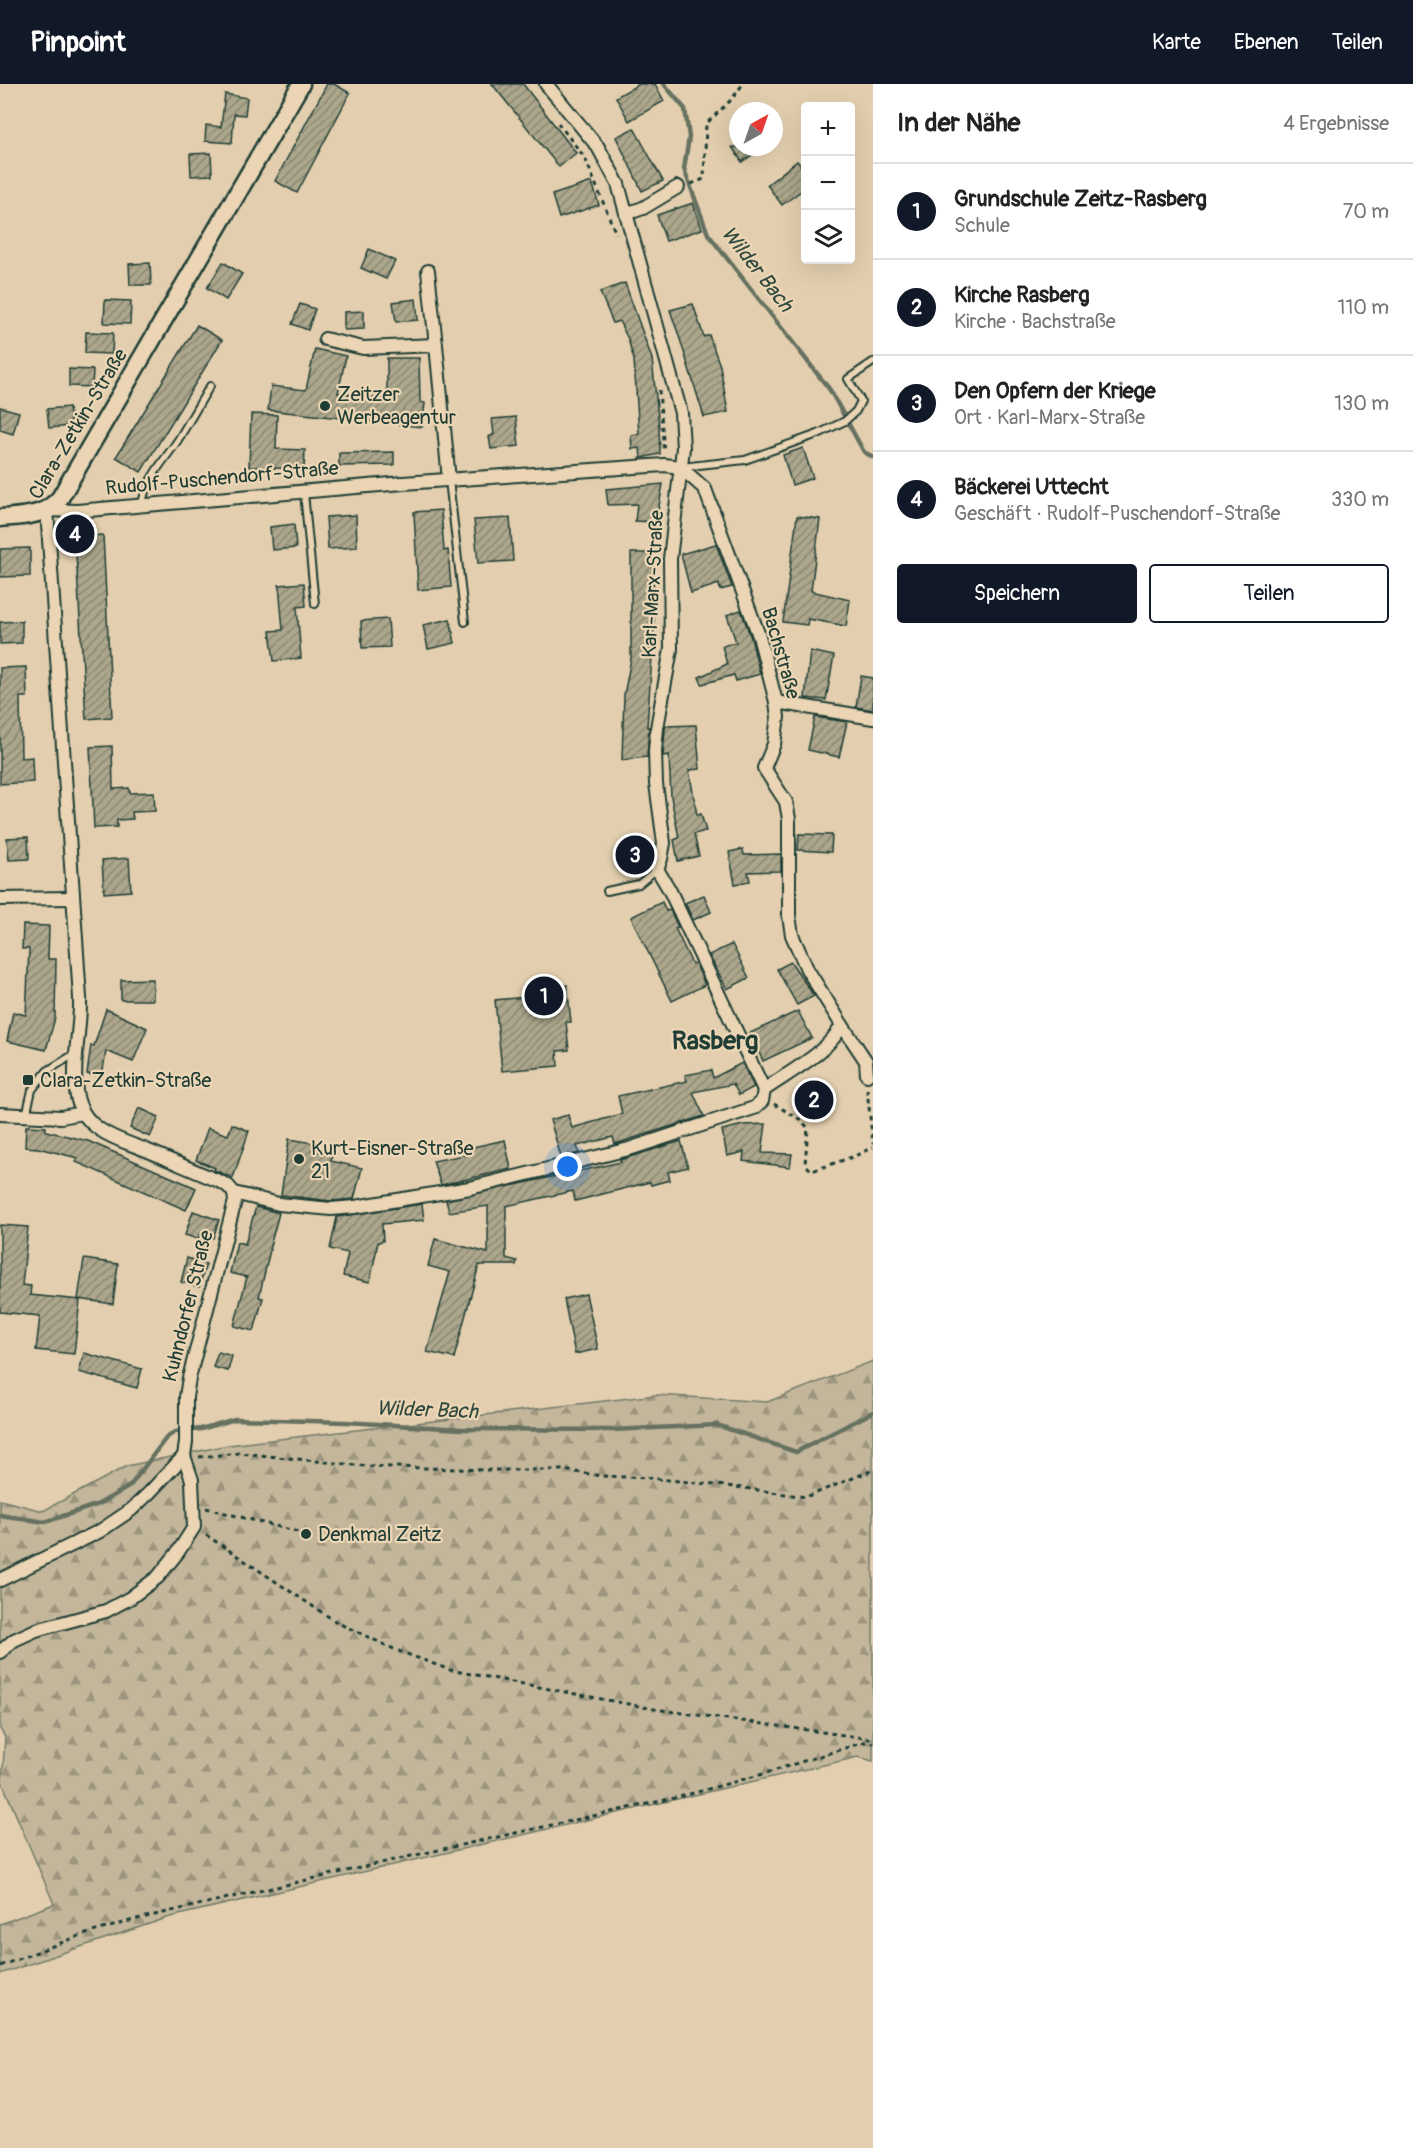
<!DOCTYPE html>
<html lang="de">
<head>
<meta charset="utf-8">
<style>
	:root { --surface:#fff; --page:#f6f6f6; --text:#222; --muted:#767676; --line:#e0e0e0; --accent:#111827 }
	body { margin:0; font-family:Pangolin,sans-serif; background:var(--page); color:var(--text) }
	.controls { position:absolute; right:18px; top:18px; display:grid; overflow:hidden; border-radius:6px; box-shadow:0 6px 24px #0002 }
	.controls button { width:54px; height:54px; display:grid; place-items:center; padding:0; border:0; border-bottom:2px solid var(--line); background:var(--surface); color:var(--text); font:30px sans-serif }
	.compass { position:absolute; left:729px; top:18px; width:54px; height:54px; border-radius:50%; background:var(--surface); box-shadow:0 6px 24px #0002; rotate:40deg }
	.you { position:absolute; left:568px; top:1083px; width:21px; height:21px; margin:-15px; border:4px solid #fff; border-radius:50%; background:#1a73e8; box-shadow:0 0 0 9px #1a73e833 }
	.badge { display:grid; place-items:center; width:39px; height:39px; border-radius:50%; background:var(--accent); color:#fff; font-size:20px; font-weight:700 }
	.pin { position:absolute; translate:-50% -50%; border:3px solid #fff; box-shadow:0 2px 6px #0006 }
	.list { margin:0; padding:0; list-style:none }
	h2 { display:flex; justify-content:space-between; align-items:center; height:78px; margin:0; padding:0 24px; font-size:26px }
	h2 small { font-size:20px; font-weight:400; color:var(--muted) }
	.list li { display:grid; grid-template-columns:39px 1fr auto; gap:18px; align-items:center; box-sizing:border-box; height:96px; padding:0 24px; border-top:2px solid var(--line) }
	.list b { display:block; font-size:22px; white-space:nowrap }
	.list p { margin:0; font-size:20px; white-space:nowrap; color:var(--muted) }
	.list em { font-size:20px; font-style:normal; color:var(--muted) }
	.actions { display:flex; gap:12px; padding:18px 24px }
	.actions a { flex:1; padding:14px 0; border:2px solid var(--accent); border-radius:6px; text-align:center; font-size:21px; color:var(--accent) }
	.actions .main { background:var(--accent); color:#fff }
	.icon { flex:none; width:33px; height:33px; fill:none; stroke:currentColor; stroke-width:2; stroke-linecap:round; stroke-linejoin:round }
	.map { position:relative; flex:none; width:873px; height:2064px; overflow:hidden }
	header { display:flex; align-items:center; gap:36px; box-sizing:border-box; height:84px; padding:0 30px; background:var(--accent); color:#fff }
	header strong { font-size:28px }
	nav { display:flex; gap:33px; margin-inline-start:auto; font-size:21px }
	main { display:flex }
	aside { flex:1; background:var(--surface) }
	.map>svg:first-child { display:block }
	.forest { fill:url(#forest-firs); stroke:#717a68; stroke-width:1.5 }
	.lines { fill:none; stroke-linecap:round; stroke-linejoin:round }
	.stream { stroke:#667161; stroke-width:4.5 }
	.building { fill:url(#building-hatch); stroke:#1f3d34; stroke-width:1.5 }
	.service-casing { stroke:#1f3d34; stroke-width:10 }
	.minor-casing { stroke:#1f3d34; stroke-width:16 }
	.tertiary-casing { stroke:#1f3d34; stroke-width:21 }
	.path { stroke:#1f3d34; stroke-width:3; stroke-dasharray:4.5 4.5; stroke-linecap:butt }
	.service { stroke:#ebd5b4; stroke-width:6 }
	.minor { stroke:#ebd5b4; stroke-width:12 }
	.tertiary { stroke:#ebd5b4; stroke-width:16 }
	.poi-dot { fill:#1f3d34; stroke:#ebd5b4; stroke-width:2 }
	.labels { text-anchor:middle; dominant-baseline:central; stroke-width:4.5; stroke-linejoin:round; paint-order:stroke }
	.poi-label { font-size:20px; fill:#1f3d34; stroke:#ebd5b4; text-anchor:start }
	.street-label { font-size:20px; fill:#1f3d34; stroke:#ebd5b4 }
	.water-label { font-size:21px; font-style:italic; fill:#314a3f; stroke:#ebd5b4 }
	.district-label { font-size:26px; font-weight:bold; fill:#1f3d34; stroke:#ebd5b4 }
</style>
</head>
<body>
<header>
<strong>Pinpoint</strong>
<nav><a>Karte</a><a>Ebenen</a><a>Teilen</a></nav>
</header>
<main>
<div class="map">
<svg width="873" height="2064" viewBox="0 0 873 2064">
	<defs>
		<pattern id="forest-firs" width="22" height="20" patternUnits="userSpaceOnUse" patternTransform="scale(1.5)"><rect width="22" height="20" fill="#c3b69b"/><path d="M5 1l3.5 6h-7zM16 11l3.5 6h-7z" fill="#9e957f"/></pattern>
		<pattern id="building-hatch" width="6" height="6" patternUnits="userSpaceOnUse" patternTransform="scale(1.5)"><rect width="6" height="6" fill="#aca68c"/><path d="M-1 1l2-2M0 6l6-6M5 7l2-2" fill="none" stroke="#8b8873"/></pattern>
	</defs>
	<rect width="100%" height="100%" fill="#e3cfaf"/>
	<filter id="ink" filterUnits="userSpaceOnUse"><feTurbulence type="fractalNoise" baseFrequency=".0167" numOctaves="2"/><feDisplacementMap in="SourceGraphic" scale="12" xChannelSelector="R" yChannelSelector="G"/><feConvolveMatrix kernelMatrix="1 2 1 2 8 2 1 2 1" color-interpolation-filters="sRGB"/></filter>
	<g filter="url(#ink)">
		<!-- forest -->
		<polygon class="forest" points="873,1277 873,1677 858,1673 170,1833 0,1890 0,1840 54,1820 2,1698 5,1653 0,1645 0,1416 43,1427 127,1382 228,1361 656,1311 767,1318"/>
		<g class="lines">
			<!-- stream -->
			<g class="stream">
				<polyline points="664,0 685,25 689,53 684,85 708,150 830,306 864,368 873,373"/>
				<polyline points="0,1431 45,1438 99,1420 130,1402 166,1354 175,1348 201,1345 235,1335 345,1338 461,1345 612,1346 717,1341 796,1368 873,1328"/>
			</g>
		</g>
		<!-- building -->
		<g class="building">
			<polygon points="327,0 334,0 350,9 297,109 275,97"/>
			<polygon points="492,0 523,0 576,69 559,83"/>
			<polygon points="639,0 655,0 664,17 629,37 616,13"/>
			<polygon points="225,10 247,14 245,31 234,30 232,59 205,57 206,41 221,43"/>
			<polygon points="634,44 663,97 642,107 616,53"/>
			<polygon points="732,63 764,63 742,78"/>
			<polygon points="211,69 212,91 191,92 190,70"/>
			<polygon points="797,77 806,88 806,103 782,121 767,101"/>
			<polygon points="592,98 599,121 559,134 552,111"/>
			<polygon points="693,119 702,145 666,157 657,131"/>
			<polygon points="369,165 395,177 386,195 361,184"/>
			<polygon points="223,178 242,190 226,216 207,204"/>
			<polygon points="150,179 151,201 130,201 129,180"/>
			<polygon points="625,199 652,275 659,343 660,370 641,374 640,364 632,365 631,351 639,350 634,276 628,255 619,237 613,239 600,208"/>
			<polygon points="416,215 418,236 396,238 393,218"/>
			<polygon points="105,216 131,217 130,240 104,239"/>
			<polygon points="300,220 315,225 308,246 292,240"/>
			<polygon points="693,220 704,253 709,251 720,282 728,328 704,333 679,252 670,226"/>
			<polygon points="364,227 364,245 344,246 344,228"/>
			<polygon points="197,241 222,256 141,388 116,373"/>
			<polygon points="86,248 113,249 112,270 85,269"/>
			<polygon points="315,265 346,272 338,309 387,315 387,274 419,274 420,318 425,319 422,343 268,326 271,302 306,306"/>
			<polygon points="69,285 93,286 92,303 69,302"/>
			<polygon points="0,323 19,328 13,350 0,346"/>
			<polygon points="69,323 71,342 49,344 47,325"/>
			<polygon points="251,330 277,331 276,365 305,366 304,385 249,383"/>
			<polygon points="516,333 519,362 491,365 489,353 494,350 492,335"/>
			<polygon points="803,364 813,394 792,401 783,371"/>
			<polygon points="394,368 394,381 339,382 339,369"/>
			<polygon points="663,400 656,438 635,437 637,420 608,421 606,405"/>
			<polygon points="441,426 444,467 448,466 451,503 418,506 414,428"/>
			<polygon points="356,431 357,463 328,465 326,433"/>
			<polygon points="797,432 820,435 811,507 850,516 846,542 808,535 807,541 783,538"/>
			<polygon points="510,434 513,477 478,479 474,436"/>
			<polygon points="294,440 296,464 272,466 270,443"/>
			<polygon points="103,451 112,633 86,635 75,453"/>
			<polygon points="716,460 732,503 720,506 719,500 691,509 681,470"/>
			<polygon points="30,464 30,492 0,493 0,465"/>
			<polygon points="631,469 653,469 654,544 647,643 649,643 647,673 622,676 624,611 631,575"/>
			<polygon points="304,499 306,522 297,523 301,574 274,577 270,547 283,546 279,501"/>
			<polygon points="741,526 751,554 760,590 736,597 734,591 702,600 699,593 727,580 722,562 736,558 727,531"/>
			<polygon points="388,535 390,563 362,564 361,537"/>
			<polygon points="450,535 455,559 428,565 423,541"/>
			<polygon points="22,537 22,559 0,560 0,538"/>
			<polygon points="810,567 834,572 826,616 805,614"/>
			<polygon points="26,583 27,613 20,613 21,674 32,673 33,698 0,700 0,584"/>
			<polygon points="861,592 873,594 873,626 856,623"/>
			<polygon points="815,633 847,638 839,673 808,666"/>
			<polygon points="696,641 700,685 689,686 697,731 701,730 706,747 694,750 699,772 678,777 674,756 679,754 671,713 669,671 663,672 665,645 666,642"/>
			<polygon points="112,662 113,705 129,704 130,709 154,708 155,727 132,728 133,735 117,736 117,743 94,744 90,663"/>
			<polygon points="799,750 832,751 831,768 798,766"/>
			<polygon points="28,753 29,775 9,776 7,754"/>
			<polygon points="743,765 744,771 781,770 781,787 748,788 750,797 735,800 729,768"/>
			<polygon points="129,774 131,807 104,809 102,776"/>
			<polygon points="704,811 711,828 693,836 685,819"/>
			<polygon points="662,818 666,827 670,826 678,843 675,844 692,880 695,878 705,901 672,917 631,833"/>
			<polygon points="23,841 49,842 48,875 56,875 55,934 46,966 7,957 13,928 26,931 29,865 22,865"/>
			<polygon points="732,860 749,894 727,905 709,871"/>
			<polygon points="791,878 814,912 797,921 777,885"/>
			<polygon points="153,895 153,916 121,916 121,896"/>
			<polygon points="567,901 571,938 566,938 569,966 557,967 558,982 502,987 495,916 546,911 546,903"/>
			<polygon points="106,925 147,944 133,978 106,967 102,992 87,990 91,961 94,962"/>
			<polygon points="798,927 812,954 763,977 750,949"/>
			<polygon points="742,979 754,1003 739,1011 733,1000 693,1008 704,1032 615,1060 613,1053 577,1062 579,1069 561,1073 550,1036 568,1031 572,1044 622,1030 618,1012 687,997 685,991 711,986 713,994"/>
			<polygon points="799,1004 831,1006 830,1028 797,1026"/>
			<polygon points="139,1024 159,1033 150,1053 130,1044"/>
			<polygon points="232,1040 249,1047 233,1094 214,1086 215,1084 196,1076 208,1044 228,1051"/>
			<polygon points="766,1040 762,1069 792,1070 790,1083 743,1077 744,1068 727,1072 722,1046 743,1041"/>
			<polygon points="26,1042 46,1043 46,1047 88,1057 196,1104 186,1126 76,1078 78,1074 38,1064 25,1063"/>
			<polygon points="289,1055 314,1059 312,1066 332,1070 331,1077 362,1084 354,1115 331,1117 281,1111"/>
			<polygon points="505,1056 511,1085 441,1101 433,1077 465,1071 464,1065"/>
			<polygon points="681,1057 688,1083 668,1088 670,1096 651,1101 650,1098 575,1117 573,1107 506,1122 506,1174 517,1177 516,1181 479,1181 454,1274 427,1268 450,1188 428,1182 435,1155 488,1169 488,1122 449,1128 446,1116 621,1078 620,1076"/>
			<polygon points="422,1120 424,1136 382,1140 383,1157 378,1158 370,1198 343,1192 348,1169 330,1165 337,1133"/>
			<polygon points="256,1123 279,1129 269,1166 270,1166 259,1213 263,1214 254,1247 234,1242 247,1193 230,1189 237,1158 245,1160"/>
			<polygon points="193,1127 219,1136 213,1154 200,1150 198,1155 185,1151"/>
			<polygon points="0,1141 28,1143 22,1201 31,1202 30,1211 80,1216 74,1270 36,1266 40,1232 0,1228"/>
			<polygon points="187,1174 206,1180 199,1203 181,1198"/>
			<polygon points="84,1175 118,1180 113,1220 78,1215"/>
			<polygon points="586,1210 598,1265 575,1270 564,1215"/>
			<polygon points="218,1268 232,1272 228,1287 213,1283"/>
			<polygon points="84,1269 142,1285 137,1304 79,1288"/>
		</g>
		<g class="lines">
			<defs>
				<g id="service">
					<polyline points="681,383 745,376 818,350 845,337 856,327 861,317 848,295 873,278"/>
					<polyline points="449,396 465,538"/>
					<polyline points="304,409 315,520"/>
					<path d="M142,422C144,397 165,376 178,356C189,338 199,320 210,302"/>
					<polyline points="607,807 639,800 657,785"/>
					<polyline points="26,1032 32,1006 47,987 76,969"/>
				</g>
				<g id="minor">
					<polyline points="546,0 598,63 618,100 681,329 683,364 670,475 671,565 657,644 655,667 656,700 664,759 661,775 657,785 669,805 764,1006"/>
					<polyline points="626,130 643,124 678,103"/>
					<polyline points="428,187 436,261"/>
					<polyline points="325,255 363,264 436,261 449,396"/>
					<path d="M664,381L680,383L705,405L759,552L776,618L778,633L774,660L764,684L786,718L789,735V832L792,851L807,885L842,941C828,969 789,988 764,1006L762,1017L754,1024L629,1065L470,1104L355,1123L331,1125L279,1120L234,1109L228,1102L219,1097C194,1087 170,1076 146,1066C131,1060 113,1055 99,1045C86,1036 78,1023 76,1007C72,976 81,945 80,914L47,426L77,427L403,399Z"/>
					<polyline points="776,618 873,634"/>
					<polyline points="0,815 72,814"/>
					<polyline points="842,941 866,977 867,991"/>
					<polyline points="0,1030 61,1033 83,1029"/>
					<polyline points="0,1496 100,1447 131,1426 149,1409 184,1372 186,1358 186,1313 189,1294 235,1117 234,1109"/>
					<polyline points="0,1568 14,1556 36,1546 106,1527 130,1514 158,1493 178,1468 194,1443 192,1396 184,1372"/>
				</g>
				<path id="tertiary" d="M0,434C23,432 44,433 60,414L301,0"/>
			</defs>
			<!-- service casing -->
			<use href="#service" class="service-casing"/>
			<!-- minor casing -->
			<use href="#minor" class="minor-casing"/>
			<!-- tertiary casing -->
			<use href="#tertiary" class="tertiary-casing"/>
			<!-- path -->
			<g class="path">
				<polyline points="558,39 585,74 616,150"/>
				<polyline points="691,100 704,95 706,40 732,15 743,0"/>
				<polyline points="659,306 664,368"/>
				<polyline points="867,1005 873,1060"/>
				<polyline points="774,1020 801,1036 808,1044 805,1080 812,1087 855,1072 873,1063"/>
				<polyline points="199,1373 240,1369 364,1382 487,1386 563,1386 602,1392 650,1394 744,1404 806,1413 873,1386"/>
				<polyline points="206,1424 306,1450"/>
				<polyline points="206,1451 338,1539 396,1566 450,1586 654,1625 873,1655"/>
				<polyline points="0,1882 79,1852 137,1835 416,1771 679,1713 763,1690 864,1658 873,1659"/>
			</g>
			<!-- service -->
			<use href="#service" class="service"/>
			<!-- minor -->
			<use href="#minor" class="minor"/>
			<!-- tertiary -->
			<use href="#tertiary" class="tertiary"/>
		</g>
	</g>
	<!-- markers -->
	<g class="poi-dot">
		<circle cx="325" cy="322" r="6"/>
		<rect x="22" y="990" width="12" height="12" rx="3"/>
		<circle cx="299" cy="1075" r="6"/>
		<circle cx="306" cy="1450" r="6"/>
	</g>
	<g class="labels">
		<!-- poi labels -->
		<g class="poi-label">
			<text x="337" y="310">Zeitzer<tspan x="337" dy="23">Werbeagentur</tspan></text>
			<text x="40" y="996">Clara-Zetkin-Straße</text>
			<text x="311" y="1064">Kurt-Eisner-Straße<tspan x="311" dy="23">21</tspan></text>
			<text x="318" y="1450">Denkmal Zeitz</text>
		</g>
		<!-- street labels -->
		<g class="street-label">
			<text transform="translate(78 340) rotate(-59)">Clara-Zetkin-Straße</text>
			<text transform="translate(222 394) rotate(-5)">Rudolf-Puschendorf-Straße</text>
			<text transform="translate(653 500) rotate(-87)">Karl-Marx-Straße</text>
			<text transform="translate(781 569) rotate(74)">Bachstraße</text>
			<text transform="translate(188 1222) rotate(-76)">Kuhndorfer Straße</text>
		</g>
		<!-- water labels -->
		<g class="water-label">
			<text transform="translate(757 185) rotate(52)">Wilder Bach</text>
			<text transform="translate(427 1326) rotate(2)">Wilder Bach</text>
		</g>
		<!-- district labels -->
		<g class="district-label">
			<text x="715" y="957">Rasberg</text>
		</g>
	</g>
</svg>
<div class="controls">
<button>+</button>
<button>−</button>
<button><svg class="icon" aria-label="layers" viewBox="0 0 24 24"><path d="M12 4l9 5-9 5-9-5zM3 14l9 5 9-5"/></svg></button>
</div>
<svg class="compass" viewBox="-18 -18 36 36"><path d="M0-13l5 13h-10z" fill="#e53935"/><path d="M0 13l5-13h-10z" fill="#767676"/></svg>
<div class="you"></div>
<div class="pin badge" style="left:544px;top:912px">1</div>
<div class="pin badge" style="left:814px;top:1016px">2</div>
<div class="pin badge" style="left:635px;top:771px">3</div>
<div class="pin badge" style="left:75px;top:450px">4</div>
</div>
<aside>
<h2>In der Nähe<small>4 Ergebnisse</small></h2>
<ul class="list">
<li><span class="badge">1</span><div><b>Grundschule Zeitz-Rasberg</b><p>Schule</p></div><em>70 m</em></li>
<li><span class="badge">2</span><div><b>Kirche Rasberg</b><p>Kirche · Bachstraße</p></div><em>110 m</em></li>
<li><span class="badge">3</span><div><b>Den Opfern der Kriege</b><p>Ort · Karl-Marx-Straße</p></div><em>130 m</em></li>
<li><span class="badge">4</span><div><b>Bäckerei Uttecht</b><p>Geschäft · Rudolf-Puschendorf-Straße</p></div><em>330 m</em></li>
</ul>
<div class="actions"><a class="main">Speichern</a><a>Teilen</a></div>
</aside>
</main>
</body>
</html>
